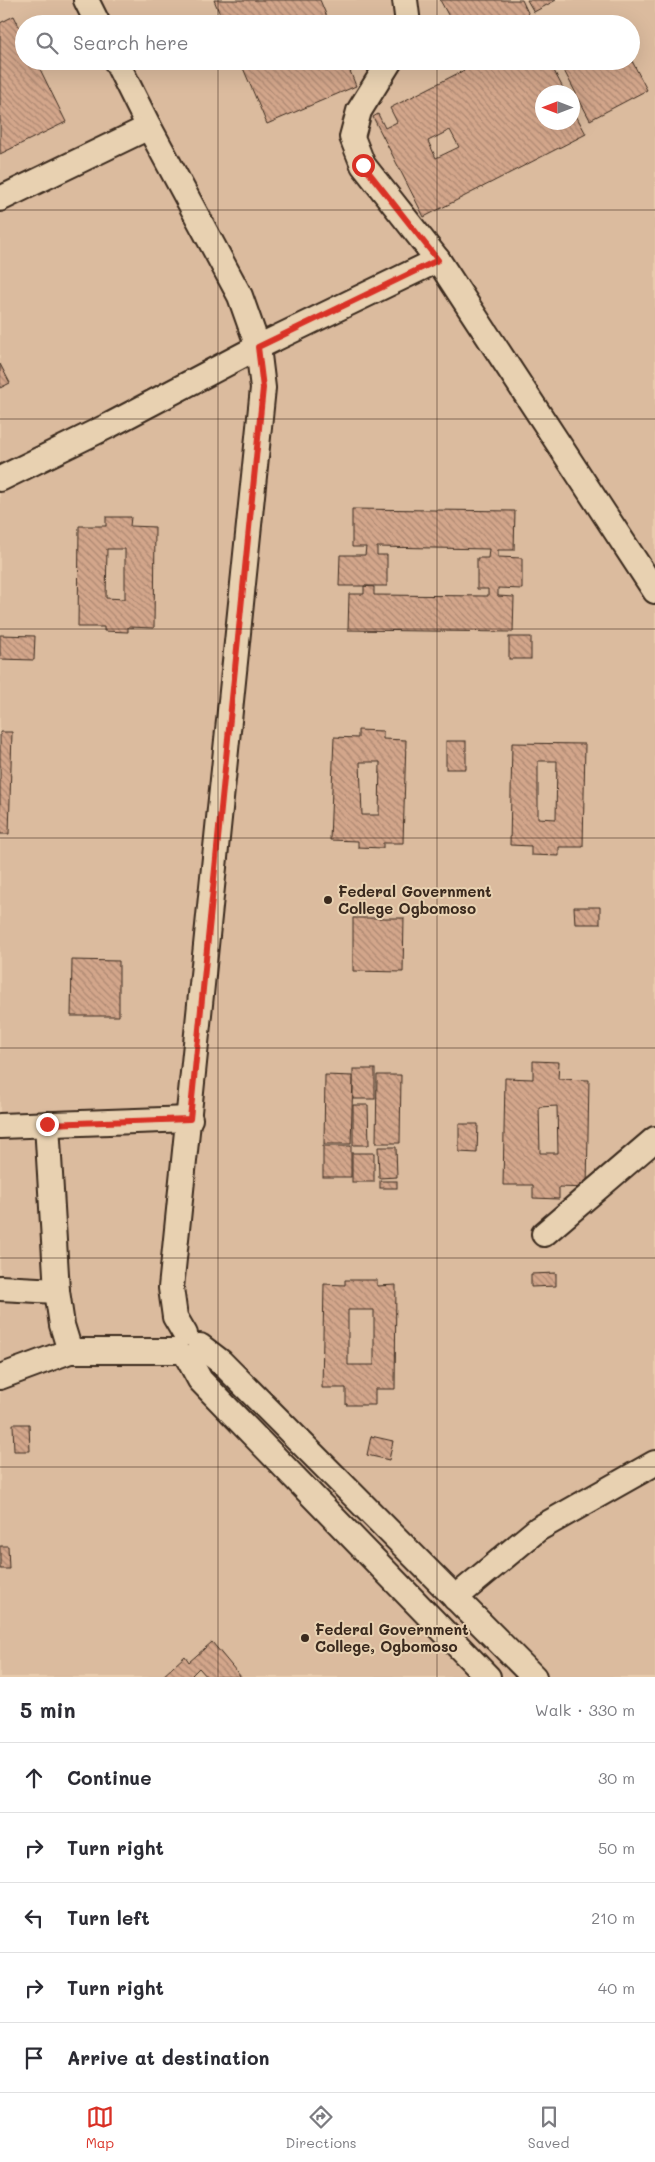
<!DOCTYPE html>
<html lang="en">
<head>
<meta charset="utf-8">
<style>
	:root { --surface:#fff; --page:#f7f7f7; --text:#2b2b33; --muted:#7c7c81; --line:#e1e1e2; --accent:#d93025 }
	body { margin:0; font-family:Mali,sans-serif; background:var(--page); color:var(--text) }
	.compass { position:absolute; left:535px; top:85px; width:45px; height:45px; border-radius:50%; background:var(--surface); box-shadow:0 5px 20px #0002; rotate:270deg }
	.stop { position:absolute; width:15px; height:15px; margin:-11px; border:4px solid #d93025; border-radius:50%; background:#fff }
	.stop.end { background:#d93025; border-color:#fff; box-shadow:0 1px 5px #0008 }
	.list { margin:0; padding:0; list-style:none }
	h2 { display:flex; justify-content:space-between; align-items:center; height:65px; margin:0; padding:0 20px; font-size:21px }
	h2 small { font-size:16px; font-weight:400; color:var(--muted) }
	.list li { display:grid; grid-template-columns:32px 1fr auto; gap:15px; align-items:center; box-sizing:border-box; height:70px; padding:0 20px; border-top:1px solid var(--line) }
	.list b { display:block; font-size:19px; white-space:nowrap }
	.list em { font-size:16px; font-style:normal; color:var(--muted) }
	.icon { flex:none; width:28px; height:28px; fill:none; stroke:currentColor; stroke-width:2; stroke-linecap:round; stroke-linejoin:round }
	.map { position:relative; flex:none; width:655px; height:1677px; overflow:hidden }
	.search { position:absolute; background:var(--surface); box-shadow:0 5px 20px #0002; left:15px; right:15px; top:15px; height:55px; display:flex; align-items:center; gap:12px; box-sizing:border-box; padding:0 18px; border-radius:28px; color:var(--muted); font-size:19px }
	.sheet { height:415px; background:var(--surface) }
	nav { display:flex; justify-content:space-around; align-items:center; box-sizing:border-box; height:70px; border-top:1px solid var(--line); background:var(--surface); font-size:14px; color:var(--muted) }
	nav a { display:grid; justify-items:center; gap:2px }
	nav .on { color:var(--accent) }
	.map>svg:first-child { display:block }
	.built { fill:#dbbb9e; fill-rule:evenodd }
	.building { fill:url(#building-back-hatch); stroke:#3b2a1e; fill-rule:evenodd }
	.lines { fill:none; stroke-linecap:round; stroke-linejoin:round }
	.minor-casing { stroke:#3b2a1e; stroke-width:28 }
	.minor { stroke:#e8d1b1; stroke-width:24 }
	.route { stroke:#d93025; stroke-width:6 }
	.grid { fill:none; stroke:#3b2a1e; stroke-width:1; stroke-opacity:0.55 }
	.poi-dot { fill:#3b2a1e; stroke:#e8d1b1; stroke-width:2 }
	.labels { text-anchor:middle; dominant-baseline:central; stroke-width:4; stroke-linejoin:round; paint-order:stroke }
	.poi-label { font-size:15px; font-weight:bold; fill:#3b2a1e; stroke:#e8d1b1; text-anchor:start }
</style>
</head>
<body>
<div class="map">
<svg width="655" height="1677" viewBox="0 0 655 1677">
	<defs>
		<pattern id="building-back-hatch" width="6" height="6" patternUnits="userSpaceOnUse" patternTransform="scale(1.25)"><rect width="6" height="6" fill="#d3a68b"/><path d="M-1 5l2 2M0 0l6 6M5-1l2 2" fill="none" stroke="#ac8771"/></pattern>
	</defs>
	<rect width="100%" height="100%" fill="#e9ccad"/>
	<filter id="ink" filterUnits="userSpaceOnUse"><feTurbulence type="fractalNoise" baseFrequency=".02" numOctaves="2"/><feDisplacementMap in="SourceGraphic" scale="10" xChannelSelector="R" yChannelSelector="G"/><feConvolveMatrix kernelMatrix="1 2 1 2 8 2 1 2 1" color-interpolation-filters="sRGB"/></filter>
	<g filter="url(#ink)">
		<!-- built -->
		<path class="built" d="M0,0H655V1677H0ZM24,24H631V61H24ZM542,92H572V122H542Z"/>
		<!-- building -->
		<g class="building">
			<polygon points="214,0 320,0 330,24 224,24"/>
			<polygon points="440,0 522,0 530,17 517,24 506,24 501,14 481,24 453,24"/>
			<polygon points="527,0 556,0 534,12"/>
			<polygon points="14,16 24,36 24,61 36,61 66,122 0,154 0,23"/>
			<polygon points="631,59 647,90 590,120 559,61 631,61"/>
			<polygon points="240,61 346,61 356,86 267,124"/>
			<path d="M482,61H549L565,92H542V122H572V108L586,134L424,217L373,117L378,114L385,128L397,122L390,108ZM450,130L459,147L436,158L428,141Z"/>
			<polygon points="0,364 10,383 0,388"/>
			<polygon points="352,509 515,511 514,550 498,550 498,557 522,558 522,589 498,588 498,596 514,597 513,632 348,630 349,594 364,594 364,586 374,587 374,595 488,596 488,589 477,589 477,558 488,558 489,549 377,547 377,555 387,555 387,586 339,586 340,555 365,555 366,547 352,547"/>
			<path d="M106,517H131L130,526L155,527L154,628L128,627V632L104,631V627H78L79,526H106ZM107,549H125V599L106,598Z"/>
			<polygon points="0,635 35,636 34,660 0,659"/>
			<rect x="509" y="637" width="22" height="22"/>
			<path d="M358,730L383,731V739L406,740L403,843H383V848L358,847V841L330,840L334,737L358,738ZM360,762H380L379,815H362Z"/>
			<polygon points="0,732 12,732 9,834 0,834"/>
			<rect x="446" y="741" width="20" height="28"/>
			<path d="M512,743L585,744L583,847H559V856L531,855V846L510,845ZM538,761H557L556,819L538,818Z"/>
			<polygon points="574,907 600,907 600,924 575,924"/>
			<polygon points="353,918 404,918 403,972 353,971"/>
			<polygon points="72,960 119,961 119,1016 71,1016"/>
			<path d="M533,1061L559,1062L558,1079L589,1080L587,1188L559,1187V1199L533,1198V1185H503L505,1078L533,1079ZM557,1106L558,1153H540L539,1107Z"/>
			<rect x="353" y="1069" width="22" height="30"/>
			<polygon points="325,1075 353,1076 351,1144 324,1144"/>
			<polygon points="377,1075 401,1075 400,1143 376,1143"/>
			<polygon points="353,1105 368,1105 369,1145 353,1145"/>
			<polygon points="459,1124 478,1124 477,1153 459,1152"/>
			<rect x="323" y="1146" width="28" height="31"/>
			<polygon points="378,1147 396,1147 397,1177 379,1178"/>
			<rect x="352" y="1153" width="22" height="29"/>
			<rect x="380" y="1181" width="17" height="7"/>
			<polygon points="556,1273 556,1286 531,1287 531,1274"/>
			<path d="M345,1280H377V1286L396,1285L395,1389H375V1405H346V1388H322L324,1284L345,1285ZM348,1310H374V1365H348Z"/>
			<polygon points="13,1424 29,1424 30,1451 14,1451"/>
			<polygon points="371,1436 393,1441 389,1460 367,1455"/>
			<polygon points="0,1546 8,1546 9,1569 0,1569"/>
			<polygon points="212,1642 241,1677 207,1677 199,1668 192,1675 194,1677 162,1677 185,1656 189,1662"/>
		</g>
		<g class="lines">
			<defs>
				<g id="minor">
					<polyline points="86,0 98,24"/>
					<polyline points="405,0 408,24"/>
					<polyline points="116,61 149,127 240,296 258,347 263,388 171,1288 175,1317 185,1334"/>
					<polyline points="390,61 359,111 352,137 363,165 438,260 655,591"/>
					<polyline points="0,199 149,127"/>
					<polyline points="0,479 110,425 258,347 438,260"/>
					<polyline points="47,1124 57,1291 62,1325 70,1351 176,1351"/>
					<polyline points="0,1126 190,1119"/>
					<polyline points="544,1234 655,1139"/>
					<polyline points="0,1288 57,1291"/>
					<polyline points="200,1346 221,1362 534,1677"/>
					<polyline points="188,1358 200,1380 488,1677"/>
					<polyline points="0,1377 70,1351"/>
					<polyline points="455,1598 538,1529 655,1463"/>
				</g>
			</defs>
			<!-- minor casing -->
			<use href="#minor" class="minor-casing"/>
			<!-- minor -->
			<use href="#minor" class="minor"/>
		</g>
	</g>
	<g class="lines" filter="url(#ink)">
		<!-- route -->
		<polyline class="route" points="47,1124 190,1119 263,388 258,347 438,260 363,165"/>
	</g>
	<!-- grid -->
	<path class="grid" d="M218,0V24M437,0V24M218,61V1677M437,61V1677M0,210H655M0,419H655M0,629H655M0,838H655M0,1048H655M0,1258H655M0,1467H655"/>
	<!-- markers -->
	<g class="poi-dot">
		<circle cx="328" cy="900" r="5"/>
		<circle cx="305" cy="1638" r="5"/>
	</g>
	<g class="labels">
		<!-- poi labels -->
		<g class="poi-label">
			<text x="338" y="891">Federal Government<tspan x="338" dy="17">College Ogbomoso</tspan></text>
			<text x="315" y="1629">Federal Government<tspan x="315" dy="17">College, Ogbomoso</tspan></text>
		</g>
	</g>
</svg>
<svg class="compass" viewBox="-18 -18 36 36"><path d="M0-13l5 13h-10z" fill="#e53935"/><path d="M0 13l5-13h-10z" fill="#7c7c81"/></svg>
<div class="stop" style="left:363px;top:165px"></div>
<div class="stop end" style="left:47px;top:1124px"></div>
<div class="search"><svg class="icon" aria-label="search" viewBox="0 0 24 24"><circle cx="10" cy="10" r="6"/><path d="M15 15l6 6"/></svg>Search here</div>
</div>
<section class="sheet">
<h2>5 min<small>Walk · 330 m</small></h2>
<ul class="list">
<li><svg class="icon" aria-label="ahead" viewBox="0 0 24 24"><path d="M12 20V5M6 11l6-6 6 6"/></svg><div><b>Continue</b></div><em>30 m</em></li>
<li><svg class="icon" aria-label="right" viewBox="0 0 24 24"><path d="M7 20v-9h11M14 6l5 5-5 5"/></svg><div><b>Turn right</b></div><em>50 m</em></li>
<li><svg class="icon" aria-label="left" viewBox="0 0 24 24"><path d="M17 20v-9H6M10 6l-5 5 5 5"/></svg><div><b>Turn left</b></div><em>210 m</em></li>
<li><svg class="icon" aria-label="right" viewBox="0 0 24 24"><path d="M7 20v-9h11M14 6l5 5-5 5"/></svg><div><b>Turn right</b></div><em>40 m</em></li>
<li><svg class="icon" aria-label="arrive" viewBox="0 0 24 24"><path d="M6 21V4h12l-3 4 3 4H6"/></svg><div><b>Arrive at destination</b></div></li>
</ul>
</section>
<nav>
<a class="on"><svg class="icon" aria-label="map" viewBox="0 0 24 24"><path d="M3 6l6-2 6 2 6-2v14l-6 2-6-2-6 2zM9 4v14M15 6v14"/></svg>Map</a>
<a><svg class="icon" aria-label="directions" viewBox="0 0 24 24"><path d="M12 3l9 9-9 9-9-9zM9 14v-3h6M13 9l2 2-2 2"/></svg>Directions</a>
<a><svg class="icon" aria-label="saved" viewBox="0 0 24 24"><path d="M7 4h10v16l-5-4-5 4z"/></svg>Saved</a>
</nav>
</body>
</html>
